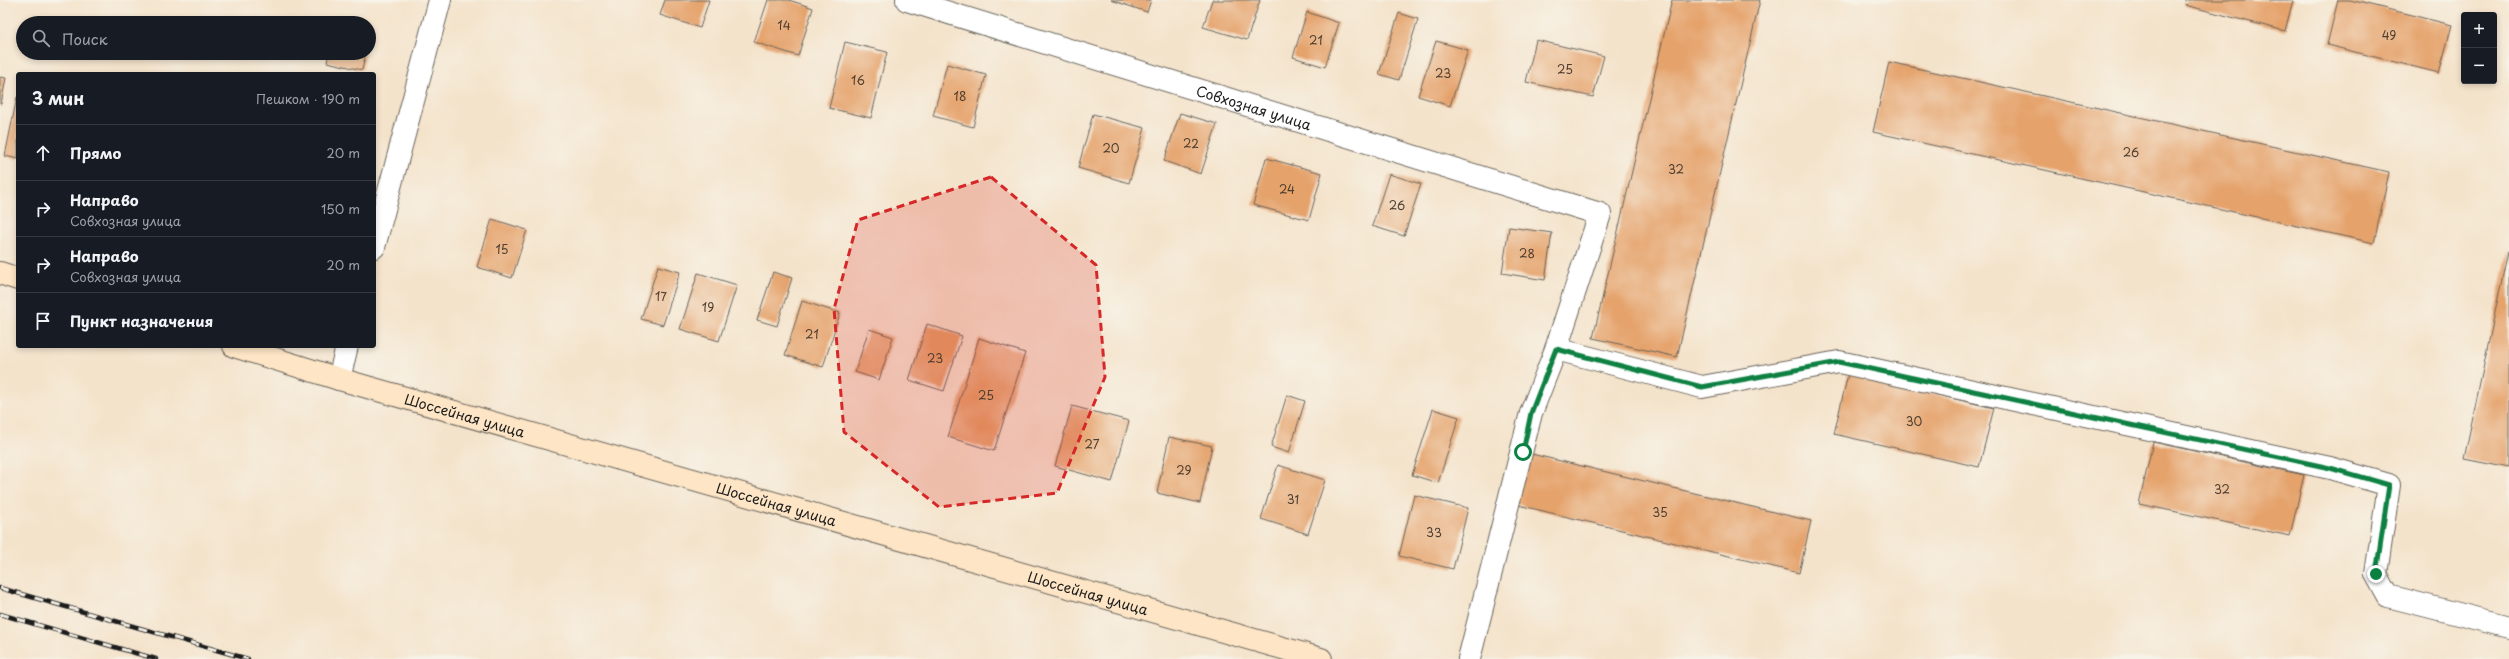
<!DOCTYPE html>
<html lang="ru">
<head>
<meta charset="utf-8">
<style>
	:root { --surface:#171b24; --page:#242831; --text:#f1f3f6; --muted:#9ea1a6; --line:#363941 }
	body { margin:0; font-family:"Playpen Sans",sans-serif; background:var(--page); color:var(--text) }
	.controls { position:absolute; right:12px; top:12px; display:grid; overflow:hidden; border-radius:4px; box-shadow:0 2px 6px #0003 }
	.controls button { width:36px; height:36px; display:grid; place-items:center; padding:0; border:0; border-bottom:1px solid var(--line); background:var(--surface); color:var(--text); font:20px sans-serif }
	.stop { position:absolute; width:12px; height:12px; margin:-9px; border:3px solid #0b8043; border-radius:50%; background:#fff }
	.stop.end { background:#0b8043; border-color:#fff; box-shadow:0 1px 4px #0008 }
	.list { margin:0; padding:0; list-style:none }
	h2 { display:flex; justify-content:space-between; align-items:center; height:52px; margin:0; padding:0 16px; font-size:17px }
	h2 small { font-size:13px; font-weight:400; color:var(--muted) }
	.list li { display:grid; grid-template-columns:26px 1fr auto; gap:12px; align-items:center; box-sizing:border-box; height:56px; padding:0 16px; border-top:1px solid var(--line) }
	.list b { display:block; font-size:15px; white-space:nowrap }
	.list p { margin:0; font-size:13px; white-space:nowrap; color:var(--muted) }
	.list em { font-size:13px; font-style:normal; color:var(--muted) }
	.icon { flex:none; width:22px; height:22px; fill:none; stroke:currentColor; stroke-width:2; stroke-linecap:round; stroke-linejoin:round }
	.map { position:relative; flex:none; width:2509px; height:659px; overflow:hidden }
	.search { position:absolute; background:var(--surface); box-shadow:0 2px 6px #0003; left:16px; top:16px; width:360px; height:44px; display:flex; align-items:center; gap:10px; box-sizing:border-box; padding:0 14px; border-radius:22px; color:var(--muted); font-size:15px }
	.panel { position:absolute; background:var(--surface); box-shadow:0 2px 6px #0003; left:16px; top:72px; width:360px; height:276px; border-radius:4px }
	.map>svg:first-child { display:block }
	.building { fill:#e5a26b }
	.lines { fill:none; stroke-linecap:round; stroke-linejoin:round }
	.street-casing { stroke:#686259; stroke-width:24 }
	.secondary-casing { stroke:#686259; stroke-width:24 }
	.street { stroke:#fff; stroke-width:22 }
	.secondary { stroke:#fde5c5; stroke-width:22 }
	.rail-casing { stroke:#1c1c1c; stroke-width:4.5 }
	.rail { stroke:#f7f3e8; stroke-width:3; stroke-dasharray:9; stroke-linecap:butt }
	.route { stroke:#0b8043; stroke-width:5 }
	.marked { fill:#d62828; fill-opacity:0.2; stroke:#d62828; stroke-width:3; stroke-dasharray:8 5; stroke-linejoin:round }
	.labels { text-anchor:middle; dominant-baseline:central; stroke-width:3; stroke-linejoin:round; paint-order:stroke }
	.number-label { font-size:12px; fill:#4e3e30 }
	.street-label { font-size:14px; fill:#1c1c1c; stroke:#f7f3e8 }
</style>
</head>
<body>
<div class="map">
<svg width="2509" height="659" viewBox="0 0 2509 659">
	<rect width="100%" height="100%" fill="#f7f3e8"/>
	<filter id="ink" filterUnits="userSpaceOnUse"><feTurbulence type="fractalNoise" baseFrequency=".025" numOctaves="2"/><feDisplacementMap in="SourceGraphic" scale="8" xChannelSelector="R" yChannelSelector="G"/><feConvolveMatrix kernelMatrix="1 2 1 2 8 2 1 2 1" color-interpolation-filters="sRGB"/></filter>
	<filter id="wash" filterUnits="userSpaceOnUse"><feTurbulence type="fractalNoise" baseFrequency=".012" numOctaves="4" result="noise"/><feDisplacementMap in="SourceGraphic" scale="16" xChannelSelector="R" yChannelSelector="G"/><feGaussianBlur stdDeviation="0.9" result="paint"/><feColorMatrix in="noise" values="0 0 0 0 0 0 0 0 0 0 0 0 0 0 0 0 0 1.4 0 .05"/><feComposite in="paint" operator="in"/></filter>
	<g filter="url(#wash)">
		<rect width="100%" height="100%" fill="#f4e3cb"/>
		<g id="blocks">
			<!-- building -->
			<g class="building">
				<polygon points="665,0 709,0 700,28 660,15"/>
				<polygon points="768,0 789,0 813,8 798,56 754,42"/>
				<polygon points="1111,0 1151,0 1147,12"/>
				<polygon points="1212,0 1260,0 1247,40 1203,27"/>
				<polygon points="1672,0 1760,0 1677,357 1593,338"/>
				<polygon points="2186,0 2293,0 2285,31 2185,5"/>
				<polygon points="2338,0 2350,0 2452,25 2439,73 2327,45"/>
				<polygon points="1307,12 1339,23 1325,67 1293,57"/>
				<polygon points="1399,13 1418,19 1399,80 1379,74"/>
				<polygon points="1536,40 1604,56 1593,97 1526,82"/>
				<polygon points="1436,41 1468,50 1450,106 1418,96"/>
				<polygon points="845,42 887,52 871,118 829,108"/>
				<polygon points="329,53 366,53 362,70 327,62"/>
				<polygon points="1889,62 2389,172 2374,243 1873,132"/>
				<polygon points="947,64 986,75 973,127 933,116"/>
				<polygon points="0,77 6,78 1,104 0,104"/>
				<polygon points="17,97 18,97 18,159 5,156"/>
				<polygon points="1180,113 1217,124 1201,174 1164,161"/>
				<polygon points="1093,114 1145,128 1129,183 1078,168"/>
				<polygon points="1266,158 1322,173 1309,220 1253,205"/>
				<polygon points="1389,174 1421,184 1404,236 1372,226"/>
				<polygon points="492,219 527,230 512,278 477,267"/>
				<polygon points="1509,227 1552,233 1545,280 1502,273"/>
				<polygon points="2508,251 2509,251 2509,468 2464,459"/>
				<polygon points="658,266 680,272 663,325 641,319"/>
				<polygon points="773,272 792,278 777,326 757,320"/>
				<polygon points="698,273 737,285 719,341 680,329"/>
				<polygon points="802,301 840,313 823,367 785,355"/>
				<polygon points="927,324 962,336 944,391 909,380"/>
				<polygon points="869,329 893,337 879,380 855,372"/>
				<polygon points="979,338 1025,353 994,451 948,437"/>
				<polygon points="1848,374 1994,408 1979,467 1834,434"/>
				<polygon points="1287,395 1305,401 1289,453 1271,447"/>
				<polygon points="1072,406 1129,421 1112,482 1055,466"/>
				<polygon points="1433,409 1459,417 1438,483 1412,475"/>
				<polygon points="1169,437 1212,446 1200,503 1157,493"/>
				<polygon points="2153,442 2304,475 2290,536 2139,504"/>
				<polygon points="1523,452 1811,521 1799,573 1510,503"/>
				<polygon points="1278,465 1325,480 1308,534 1261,519"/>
				<polygon points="1414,495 1468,508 1453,569 1399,556"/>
			</g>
		</g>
	</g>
	<g filter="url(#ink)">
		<use href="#blocks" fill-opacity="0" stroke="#686259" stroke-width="1"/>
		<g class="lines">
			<defs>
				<g id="street">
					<path id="s1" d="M907,0L1600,214L1556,349L1531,413L1469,659"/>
					<polyline points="374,247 440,0"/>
					<polyline points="1556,349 1702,387 1839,362 2330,468 2389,485 2376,574 2388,596 2509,627"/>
					<polyline points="339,379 347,346"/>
				</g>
				<g id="secondary">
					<polyline points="0,273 18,279"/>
					<path id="s2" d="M234,346L339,379L1321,659"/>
				</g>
			</defs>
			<!-- street casing -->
			<use href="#street" class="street-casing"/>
			<!-- secondary casing -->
			<use href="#secondary" class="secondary-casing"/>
			<!-- street -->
			<use href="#street" class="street"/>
			<!-- secondary -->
			<use href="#secondary" class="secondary"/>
			<defs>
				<g id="rail">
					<polyline points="0,588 248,659"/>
					<polyline points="0,614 156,659"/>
				</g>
			</defs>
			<!-- rail casing -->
			<use href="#rail" class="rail-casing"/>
			<!-- rail -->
			<use href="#rail" class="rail"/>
		</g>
	</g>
	<g class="lines" filter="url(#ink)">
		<!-- route -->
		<polyline class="route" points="1523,452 1531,413 1556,349 1702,387 1839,362 2330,468 2389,485 2376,574"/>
	</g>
	<!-- marked area -->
	<path class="marked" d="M991,177L1096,265L1105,377L1057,493L939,507L844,432L834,309L858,220Z"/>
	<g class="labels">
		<!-- number labels -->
		<g class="number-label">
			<text x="784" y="25">14</text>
			<text x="2389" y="35">49</text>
			<text x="1316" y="40">21</text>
			<text x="1565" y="69">25</text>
			<text x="1443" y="73">23</text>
			<text x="858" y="80">16</text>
			<text x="960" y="96">18</text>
			<text x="1191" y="143">22</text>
			<text x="1111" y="148">20</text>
			<text x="2131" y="152">26</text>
			<text x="1676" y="169">32</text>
			<text x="1287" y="189">24</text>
			<text x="1397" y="205">26</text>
			<text x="502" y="249">15</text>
			<text x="1527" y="253">28</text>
			<text x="661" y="296">17</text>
			<text x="708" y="307">19</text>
			<text x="812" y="334">21</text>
			<text x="935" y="358">23</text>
			<text x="986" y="395">25</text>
			<text x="1914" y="421">30</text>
			<text x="1092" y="444">27</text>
			<text x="1184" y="470">29</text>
			<text x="2222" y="489">32</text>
			<text x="1293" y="499">31</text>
			<text x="1660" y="512">35</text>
			<text x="1434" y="532">33</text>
		</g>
		<!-- street labels -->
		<g class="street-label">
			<text stroke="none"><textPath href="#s1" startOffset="363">Совхозная улица</textPath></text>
			<text stroke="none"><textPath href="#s2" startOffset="241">Шоссейная улица</textPath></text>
			<text stroke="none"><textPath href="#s2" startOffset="565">Шоссейная улица</textPath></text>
			<text stroke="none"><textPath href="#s2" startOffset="889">Шоссейная улица</textPath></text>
		</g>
	</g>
</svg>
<div class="controls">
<button>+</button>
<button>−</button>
</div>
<div class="stop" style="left:1523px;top:452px"></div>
<div class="stop end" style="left:2376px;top:574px"></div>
<div class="search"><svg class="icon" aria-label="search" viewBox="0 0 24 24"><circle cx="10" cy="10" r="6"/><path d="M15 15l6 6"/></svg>Поиск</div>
<section class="panel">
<h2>3 мин<small>Пешком · 190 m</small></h2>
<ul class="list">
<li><svg class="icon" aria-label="ahead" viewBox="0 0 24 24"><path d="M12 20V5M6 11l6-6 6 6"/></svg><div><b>Прямо</b></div><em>20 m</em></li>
<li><svg class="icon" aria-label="right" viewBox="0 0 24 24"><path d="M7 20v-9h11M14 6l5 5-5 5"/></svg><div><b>Направо</b><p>Совхозная улица</p></div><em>150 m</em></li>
<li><svg class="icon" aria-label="right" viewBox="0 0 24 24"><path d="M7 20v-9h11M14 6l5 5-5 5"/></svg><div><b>Направо</b><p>Совхозная улица</p></div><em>20 m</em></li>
<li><svg class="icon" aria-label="arrive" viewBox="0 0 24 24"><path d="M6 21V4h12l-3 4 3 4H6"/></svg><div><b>Пункт назначения</b></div></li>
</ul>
</section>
</div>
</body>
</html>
